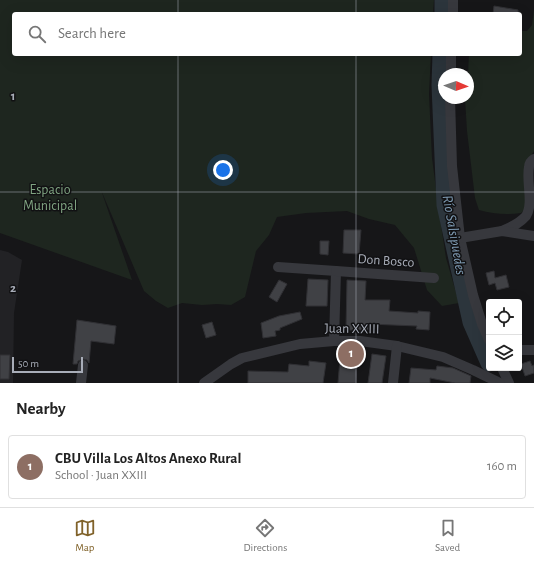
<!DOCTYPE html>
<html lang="en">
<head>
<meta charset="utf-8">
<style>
	:root { --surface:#fff; --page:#f6f6f6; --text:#222; --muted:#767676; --line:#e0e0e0; --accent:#80622a }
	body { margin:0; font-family:"Alegreya Sans",sans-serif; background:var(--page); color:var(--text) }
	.controls { position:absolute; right:12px; bottom:12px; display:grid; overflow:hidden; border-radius:4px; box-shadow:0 4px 16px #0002 }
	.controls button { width:36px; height:36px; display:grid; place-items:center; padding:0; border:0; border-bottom:1px solid var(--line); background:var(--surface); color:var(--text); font:20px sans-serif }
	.compass { position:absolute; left:438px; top:68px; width:36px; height:36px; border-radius:50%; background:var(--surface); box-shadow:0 4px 16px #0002; rotate:92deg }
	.scale { position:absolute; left:12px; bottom:10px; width:71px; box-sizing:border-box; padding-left:4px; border:2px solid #a8adb8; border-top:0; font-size:11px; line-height:14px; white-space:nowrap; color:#a8adb8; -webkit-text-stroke:3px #111113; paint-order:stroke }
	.you { position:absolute; left:223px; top:170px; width:14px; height:14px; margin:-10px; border:3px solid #fff; border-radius:50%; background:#1a73e8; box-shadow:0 0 0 6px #1a73e833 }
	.badge { display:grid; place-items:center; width:26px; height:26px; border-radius:50%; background:var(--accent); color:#fff; font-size:13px; font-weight:700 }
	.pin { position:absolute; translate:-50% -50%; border:2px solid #fff; box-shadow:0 1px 4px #0006 }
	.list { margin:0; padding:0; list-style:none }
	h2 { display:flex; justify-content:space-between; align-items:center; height:52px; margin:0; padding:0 16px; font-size:17px }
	h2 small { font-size:13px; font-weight:400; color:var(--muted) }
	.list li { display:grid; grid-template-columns:26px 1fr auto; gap:12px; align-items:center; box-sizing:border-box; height:64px; margin:0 8px 8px; padding:0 8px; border:1px solid var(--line); border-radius:4px }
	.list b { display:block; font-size:15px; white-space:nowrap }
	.list p { margin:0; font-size:13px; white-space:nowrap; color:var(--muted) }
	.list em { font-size:13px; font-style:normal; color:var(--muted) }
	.icon { flex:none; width:22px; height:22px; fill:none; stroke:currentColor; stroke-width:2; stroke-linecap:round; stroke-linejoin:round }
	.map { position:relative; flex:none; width:534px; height:383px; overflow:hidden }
	.search { position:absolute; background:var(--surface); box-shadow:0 4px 16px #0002; left:12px; right:12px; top:12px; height:44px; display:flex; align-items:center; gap:10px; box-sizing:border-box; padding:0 14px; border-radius:4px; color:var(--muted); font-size:15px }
	.sheet { height:124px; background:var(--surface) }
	nav { display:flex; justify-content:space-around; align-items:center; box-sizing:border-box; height:56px; border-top:1px solid var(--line); background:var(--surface); font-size:11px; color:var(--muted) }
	nav a { display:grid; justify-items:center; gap:2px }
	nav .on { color:var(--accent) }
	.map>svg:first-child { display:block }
	.built { fill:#222225 }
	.green { fill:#1e261f }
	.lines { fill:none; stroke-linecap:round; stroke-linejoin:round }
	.river { stroke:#2c353c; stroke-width:17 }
	.building { fill:#404145; stroke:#303034 }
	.minor { stroke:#37383d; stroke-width:10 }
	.grid { fill:none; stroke:#a8adb8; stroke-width:1; stroke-opacity:0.55 }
	.labels { text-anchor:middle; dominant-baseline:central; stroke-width:3; stroke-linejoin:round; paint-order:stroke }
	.park-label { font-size:14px; fill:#7fa381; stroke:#111113 }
	.street-label { font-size:14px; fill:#a8adb8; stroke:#111113 }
	.water-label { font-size:15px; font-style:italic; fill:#7f9bb3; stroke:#111113 }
	.grid-label { font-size:13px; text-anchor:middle; font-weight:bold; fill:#a8adb8; stroke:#111113; stroke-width:3; stroke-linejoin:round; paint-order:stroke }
</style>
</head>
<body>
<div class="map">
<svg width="534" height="383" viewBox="0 0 534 383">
	<rect width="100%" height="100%" fill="#161618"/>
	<!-- built -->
	<polygon class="built" points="0,250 8,252 22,260 14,313 13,383 0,383"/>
	<!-- green -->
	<g class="green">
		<polygon points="0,0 434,0 433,14 14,14 14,54 431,54 429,94 432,158 439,212 446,258 459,303 442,306 427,290 414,248 395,225 369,219 347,211 306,213 277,217 269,235 256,251 245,297 231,305 217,304 202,305 182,303 168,308 156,301 144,291 101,190 132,280 0,233"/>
		<path d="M534,10V151L527,162V207L521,213C507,215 493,214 479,210L475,198L467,131L465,98H468C468,83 468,69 469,54H520V31H527L532,25Z"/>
	</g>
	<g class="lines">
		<!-- river -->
		<g class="river">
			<polyline points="443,14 443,0"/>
			<polyline points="441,54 440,85 445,205 471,322 489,363"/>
		</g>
	</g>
	<!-- building -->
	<g class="building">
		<polygon points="494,6 518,10 518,14 493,14"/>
		<polygon points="344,230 361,230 359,254 343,253"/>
		<polygon points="320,241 329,241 328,255 320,254"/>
		<polygon points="494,271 495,278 506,275 509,287 497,290 495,283 489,285 486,273"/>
		<polygon points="308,279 328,280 327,306 306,306"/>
		<polygon points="279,280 287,284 277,302 269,297"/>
		<polygon points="347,280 366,281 365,300 390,300 389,311 418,313 418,311 430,312 429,330 416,329 417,326 369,324 369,330 346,330"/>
		<polygon points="300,312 302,319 280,328 280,330 275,331 276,336 263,338 261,323 279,316"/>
		<polygon points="77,320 116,326 114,344 91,341 89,363 87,360 83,359 78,361 77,364 73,364"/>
		<polygon points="212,322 216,335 206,338 202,325"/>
		<polygon points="372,354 386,356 382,383 368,383"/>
		<polygon points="0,355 10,355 9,379 0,379"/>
		<polygon points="340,359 357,360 356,383 338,383"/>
		<polygon points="309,361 326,363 323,383 248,383 248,371 288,372 289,364 309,366"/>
		<polygon points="530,361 532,366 534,365 534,373 525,376 521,364"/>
		<polygon points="437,366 453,368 471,376 470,383 455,383 430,378 430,383 409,383 411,368 436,370"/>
	</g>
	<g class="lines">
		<!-- minor -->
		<g class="minor">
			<polyline points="453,14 453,0"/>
			<polyline points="451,74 451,54"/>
			<polyline points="450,98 452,166 460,238 473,295 482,324 489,340"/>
			<path d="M502,231C511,227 519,224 526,216C534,203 526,182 529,167C529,163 531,161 534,159"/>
			<polyline points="460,238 502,231 534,236"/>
			<polyline points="278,267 336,271 334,341"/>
			<polyline points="336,271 434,278"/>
			<polyline points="519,350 534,350"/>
			<polyline points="502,368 509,383"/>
			<polyline points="81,383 83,365"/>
			<polyline points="204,383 231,364 242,358 300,344 334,341 360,341 397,346 443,357 473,370 500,383"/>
			<polyline points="393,383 397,346"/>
		</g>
	</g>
	<!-- grid -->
	<path class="grid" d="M178,0V14M356,0V14M178,54V383M356,54V383M0,192H534"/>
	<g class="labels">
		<!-- park labels -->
		<g class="park-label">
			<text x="50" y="190">Espacio<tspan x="50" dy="16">Municipal</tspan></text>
		</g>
		<!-- street labels -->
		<g class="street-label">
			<text transform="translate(386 261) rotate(4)">Don Bosco</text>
			<text transform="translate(352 329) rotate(1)">Juan XXIII</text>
		</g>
		<!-- water labels -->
		<g class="water-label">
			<text transform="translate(454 235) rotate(80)">Río Salsipuedes</text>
		</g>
	</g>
	<g class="grid-label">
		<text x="13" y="100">1</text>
		<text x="13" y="292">2</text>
	</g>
</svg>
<div class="controls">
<button><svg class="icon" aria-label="locate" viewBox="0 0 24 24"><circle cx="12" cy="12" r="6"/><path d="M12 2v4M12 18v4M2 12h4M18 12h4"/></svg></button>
<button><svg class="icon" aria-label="layers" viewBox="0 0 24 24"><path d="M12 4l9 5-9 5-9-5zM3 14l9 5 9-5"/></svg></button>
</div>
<svg class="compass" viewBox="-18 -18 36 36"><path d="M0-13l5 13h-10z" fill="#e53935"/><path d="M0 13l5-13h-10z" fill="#767676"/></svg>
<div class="scale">50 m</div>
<div class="you"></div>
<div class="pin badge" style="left:351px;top:354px;background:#8d6e63">1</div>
<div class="search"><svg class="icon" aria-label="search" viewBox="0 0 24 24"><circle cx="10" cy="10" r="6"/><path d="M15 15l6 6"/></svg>Search here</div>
</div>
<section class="sheet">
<h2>Nearby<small></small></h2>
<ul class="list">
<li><span class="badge" style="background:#8d6e63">1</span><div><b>CBU Villa Los Altos Anexo Rural</b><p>School · Juan XXIII</p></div><em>160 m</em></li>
</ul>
</section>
<nav>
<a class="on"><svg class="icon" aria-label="map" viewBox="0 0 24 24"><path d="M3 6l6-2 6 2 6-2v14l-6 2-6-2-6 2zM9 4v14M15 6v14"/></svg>Map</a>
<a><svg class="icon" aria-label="directions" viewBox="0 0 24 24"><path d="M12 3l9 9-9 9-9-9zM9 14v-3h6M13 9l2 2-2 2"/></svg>Directions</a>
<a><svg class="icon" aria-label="saved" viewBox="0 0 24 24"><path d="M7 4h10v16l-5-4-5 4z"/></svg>Saved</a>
</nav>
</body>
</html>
